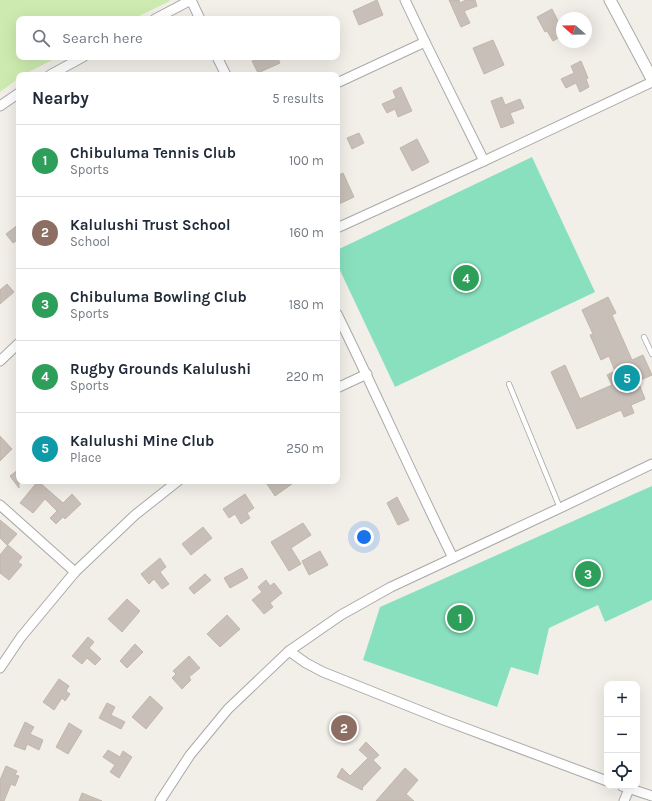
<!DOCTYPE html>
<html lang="en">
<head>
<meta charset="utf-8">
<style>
	:root { --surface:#fff; --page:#f2f2f3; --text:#1f2937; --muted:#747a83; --line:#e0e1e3; --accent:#ea580c }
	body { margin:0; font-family:Karla,sans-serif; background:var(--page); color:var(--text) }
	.controls { position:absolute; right:12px; bottom:12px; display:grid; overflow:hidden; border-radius:8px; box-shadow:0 4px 16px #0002 }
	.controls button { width:36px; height:36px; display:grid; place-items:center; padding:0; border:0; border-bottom:1px solid var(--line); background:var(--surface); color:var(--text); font:20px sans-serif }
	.compass { position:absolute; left:556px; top:12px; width:36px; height:36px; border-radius:50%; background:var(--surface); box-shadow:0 4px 16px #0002; rotate:290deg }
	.you { position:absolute; left:364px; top:537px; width:14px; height:14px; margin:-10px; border:3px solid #fff; border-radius:50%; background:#1a73e8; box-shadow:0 0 0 6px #1a73e833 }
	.badge { display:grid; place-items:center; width:26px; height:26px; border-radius:50%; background:var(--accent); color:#fff; font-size:13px; font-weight:700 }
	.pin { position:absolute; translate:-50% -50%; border:2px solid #fff; box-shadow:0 1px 4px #0006 }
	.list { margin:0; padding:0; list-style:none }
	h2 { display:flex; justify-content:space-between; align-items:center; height:52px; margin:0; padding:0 16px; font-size:17px }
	h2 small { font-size:13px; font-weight:400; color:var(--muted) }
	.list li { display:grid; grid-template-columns:26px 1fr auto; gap:12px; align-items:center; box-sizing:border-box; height:72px; padding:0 16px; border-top:1px solid var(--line) }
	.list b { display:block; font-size:15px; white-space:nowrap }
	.list p { margin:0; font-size:13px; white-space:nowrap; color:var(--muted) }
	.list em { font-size:13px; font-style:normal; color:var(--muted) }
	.icon { flex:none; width:22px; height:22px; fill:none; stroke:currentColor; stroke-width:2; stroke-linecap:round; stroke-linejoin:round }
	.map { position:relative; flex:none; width:652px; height:801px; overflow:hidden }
	.search { position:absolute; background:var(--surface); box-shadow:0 4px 16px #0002; left:16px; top:16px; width:324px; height:44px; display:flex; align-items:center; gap:10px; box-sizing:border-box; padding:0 14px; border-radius:8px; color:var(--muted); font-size:15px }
	.panel { position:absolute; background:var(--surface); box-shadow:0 4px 16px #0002; left:16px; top:72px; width:324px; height:412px; border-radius:8px }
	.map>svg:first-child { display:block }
	.grass { fill:#cdebb0 }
	.pitch { fill:#88e0be }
	.building { fill:#c7bfb8; stroke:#c4b6ab }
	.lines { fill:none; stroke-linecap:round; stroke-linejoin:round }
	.service-casing { stroke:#a9a9a9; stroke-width:6 }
	.minor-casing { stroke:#a9a9a9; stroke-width:11 }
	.tertiary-casing { stroke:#a9a9a9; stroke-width:13 }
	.service { stroke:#fff; stroke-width:4.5 }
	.minor { stroke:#fff; stroke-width:9 }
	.tertiary { stroke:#fff; stroke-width:11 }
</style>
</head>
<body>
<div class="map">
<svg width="652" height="801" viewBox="0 0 652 801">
	<rect width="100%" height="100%" fill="#f2efe9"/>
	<!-- grass -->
	<polygon class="grass" points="0,0 169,0 170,1 133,19 19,19 19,57 58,57 23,75 19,75 19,78 0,92"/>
	<!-- pitch -->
	<g class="pitch">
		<polygon points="532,157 595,292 395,387 337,264 337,250"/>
		<polygon points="652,486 652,600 605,622 598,605 549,628 538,675 511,667 497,707 363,660 380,607"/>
	</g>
	<!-- building -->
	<g class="building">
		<polygon points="377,0 383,15 359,25 353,11"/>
		<polygon points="449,0 459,0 460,3 466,0 475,0 477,6 464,11 470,23 461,27"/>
		<polygon points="552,9 562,29 562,36 553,41 547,31 545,32 537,17"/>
		<polygon points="493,40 504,65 484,74 473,48"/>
		<polygon points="261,57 277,57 280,63 258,73 252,61"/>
		<polygon points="581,61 588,78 586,79 589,87 580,92 576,83 566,88 561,79 574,73 571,66"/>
		<polygon points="401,87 412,111 398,117 395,109 387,113 382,104 396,98 393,91"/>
		<polygon points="502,97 505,105 520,99 524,108 510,113 514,123 501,128 491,101"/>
		<polygon points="359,133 364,143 352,149 347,138"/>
		<polygon points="417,139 429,162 412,171 400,148"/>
		<polygon points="343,173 354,197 339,204 337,200 337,176"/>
		<polygon points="19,224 19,239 13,243 6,234"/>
		<polygon points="7,284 14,292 0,304 0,290"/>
		<polygon points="608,297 616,313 612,315 632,360 643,355 652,375 638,381 645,399 631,405 634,413 624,417 621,410 577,429 551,372 565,365 580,399 612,385 607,375 615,371 609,356 601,360 590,335 593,334 582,310"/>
		<polygon points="0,436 12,449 0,461"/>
		<polygon points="19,469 19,488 10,476"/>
		<polygon points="38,481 63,503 72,494 81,504 65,519 63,517 56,524 50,518 57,511 45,499 33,513 20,503"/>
		<polygon points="271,481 296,481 275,496 267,484"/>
		<polygon points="245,494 254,508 247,513 250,518 241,524 235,514 229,518 223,509"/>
		<polygon points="397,497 409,520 398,525 387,503"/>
		<polygon points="0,520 17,534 7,545 0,538"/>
		<polygon points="303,523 311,535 291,548 301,564 289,571 271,542"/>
		<polygon points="203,527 212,538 191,555 182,544"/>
		<polygon points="8,545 22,557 18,562 22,565 9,580 0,573 0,555"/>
		<polygon points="320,551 328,565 309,575 302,561"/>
		<polygon points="160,558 166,567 160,572 169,584 162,589 154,579 149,584 141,574"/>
		<polygon points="242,568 248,578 230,588 224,578"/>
		<polygon points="205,574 211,580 194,594 189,588"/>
		<polygon points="266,580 270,586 274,583 282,593 270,603 273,607 264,614 252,600 262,592 258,587"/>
		<polygon points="127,599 140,611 122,632 108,619"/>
		<polygon points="227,615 240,629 220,647 207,634"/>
		<polygon points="88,637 94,642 89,648 101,659 95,665 87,658 82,664 72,656"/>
		<polygon points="135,644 143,652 127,668 120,661"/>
		<polygon points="189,656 200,668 189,677 191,680 182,689 172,678 176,674 173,671"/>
		<polygon points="59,679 69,686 66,691 70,694 65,701 62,698 54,710 43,702"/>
		<polygon points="150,696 163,708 146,729 132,717"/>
		<polygon points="107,703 115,707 111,715 125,722 121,729 99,718"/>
		<polygon points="25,722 34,727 30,734 43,740 39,750 27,744 25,750 14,746"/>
		<polygon points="69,723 82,731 68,754 56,747"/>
		<polygon points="366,742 379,755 373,760 381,768 362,788 363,789 362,790 337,777 342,768 350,776 368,758 359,750"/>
		<polygon points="108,750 120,757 123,751 132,757 119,778 110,772 115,765 103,757"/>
		<polygon points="6,766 17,771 15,775 19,776 15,786 11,784 4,801 0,801 0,780"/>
		<polygon points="405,768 418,780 406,794 414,801 376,801"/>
		<polygon points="82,793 102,801 79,801"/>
	</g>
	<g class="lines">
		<defs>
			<g id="service">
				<polyline points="644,337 652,354"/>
				<polyline points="509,384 560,508"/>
			</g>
			<g id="minor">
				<polyline points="405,0 425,42 484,161"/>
				<polyline points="155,19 191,0 200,19"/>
				<polyline points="217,57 226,75"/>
				<polyline points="50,75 83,57"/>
				<polyline points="337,83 425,42"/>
				<polyline points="0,106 19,93"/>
				<polyline points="337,228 484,161 652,82"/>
				<path d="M337,314C377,395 413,477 453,558"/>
				<polyline points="0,361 19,343"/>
				<polyline points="337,388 367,374"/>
				<polyline points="0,505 75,572"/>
				<polyline points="289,651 306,663 323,672 441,719 607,781"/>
				<polyline points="0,668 21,637 75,572 135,515 178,481"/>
				<polyline points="622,786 652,796"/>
				<polyline points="160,801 190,755 228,709 289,651 341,615 391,587 560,508 652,464"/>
				<polyline points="624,801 629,789"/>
			</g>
			<polyline id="tertiary" points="610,0 652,79"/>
		</defs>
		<!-- service casing -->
		<use href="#service" class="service-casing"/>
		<!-- minor casing -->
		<use href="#minor" class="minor-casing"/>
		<!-- tertiary casing -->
		<use href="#tertiary" class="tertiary-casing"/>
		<!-- service -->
		<use href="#service" class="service"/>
		<!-- minor -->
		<use href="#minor" class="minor"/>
		<!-- tertiary -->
		<use href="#tertiary" class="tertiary"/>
	</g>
</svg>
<div class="controls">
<button>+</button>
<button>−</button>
<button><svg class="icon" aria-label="locate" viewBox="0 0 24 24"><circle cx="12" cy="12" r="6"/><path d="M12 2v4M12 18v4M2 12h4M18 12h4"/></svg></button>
</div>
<svg class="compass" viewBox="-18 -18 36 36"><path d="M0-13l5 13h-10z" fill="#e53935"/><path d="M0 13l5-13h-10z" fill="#747a83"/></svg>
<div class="you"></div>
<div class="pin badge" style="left:460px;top:618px;background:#2e9e5b">1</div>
<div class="pin badge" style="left:344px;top:728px;background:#8d6e63">2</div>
<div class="pin badge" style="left:588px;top:574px;background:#2e9e5b">3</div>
<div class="pin badge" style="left:466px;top:278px;background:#2e9e5b">4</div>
<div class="pin badge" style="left:627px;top:378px;background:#0f9aa8">5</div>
<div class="search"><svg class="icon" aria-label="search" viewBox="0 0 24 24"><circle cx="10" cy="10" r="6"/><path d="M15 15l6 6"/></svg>Search here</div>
<section class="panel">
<h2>Nearby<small>5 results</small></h2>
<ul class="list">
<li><span class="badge" style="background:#2e9e5b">1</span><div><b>Chibuluma Tennis Club</b><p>Sports</p></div><em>100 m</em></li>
<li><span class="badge" style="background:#8d6e63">2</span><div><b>Kalulushi Trust School</b><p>School</p></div><em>160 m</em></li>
<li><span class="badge" style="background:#2e9e5b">3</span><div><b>Chibuluma Bowling Club</b><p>Sports</p></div><em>180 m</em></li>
<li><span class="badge" style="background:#2e9e5b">4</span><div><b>Rugby Grounds Kalulushi</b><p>Sports</p></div><em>220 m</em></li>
<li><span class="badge" style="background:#0f9aa8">5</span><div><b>Kalulushi Mine Club</b><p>Place</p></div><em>250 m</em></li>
</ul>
</section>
</div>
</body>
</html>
